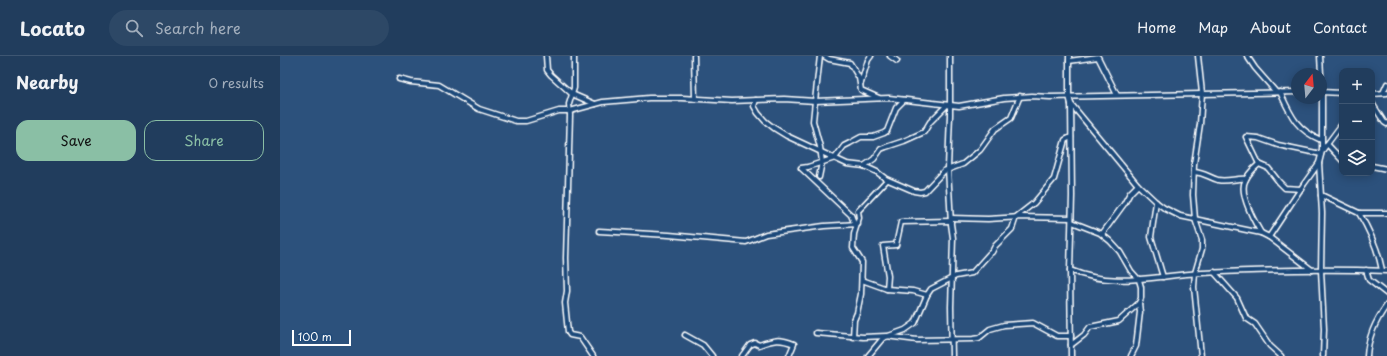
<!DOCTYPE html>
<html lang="en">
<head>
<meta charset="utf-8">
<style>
	:root { --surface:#213d5d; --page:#2d4866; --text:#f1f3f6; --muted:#a2aebc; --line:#3e5672; --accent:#8abfa5 }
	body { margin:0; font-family:"Playpen Sans",sans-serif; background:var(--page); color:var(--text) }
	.controls { position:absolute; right:12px; top:12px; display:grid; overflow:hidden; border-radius:8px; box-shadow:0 2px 10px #0003 }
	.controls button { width:36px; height:36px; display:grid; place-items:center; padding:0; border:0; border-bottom:1px solid var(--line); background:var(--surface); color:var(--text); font:20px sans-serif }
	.compass { position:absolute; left:1011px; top:12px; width:36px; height:36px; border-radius:50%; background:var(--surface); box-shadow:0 2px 10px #0003; rotate:16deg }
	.scale { position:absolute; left:12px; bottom:10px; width:59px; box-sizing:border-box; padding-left:4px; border:2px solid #fff; border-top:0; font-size:11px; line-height:14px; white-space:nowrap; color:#fff; -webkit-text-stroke:3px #1f4a7a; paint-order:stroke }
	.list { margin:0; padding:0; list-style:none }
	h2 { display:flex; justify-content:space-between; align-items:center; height:52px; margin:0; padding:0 16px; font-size:17px }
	h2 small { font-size:13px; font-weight:400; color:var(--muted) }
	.actions { display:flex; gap:8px; padding:12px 16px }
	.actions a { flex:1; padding:9px 0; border:1px solid var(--accent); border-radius:12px; text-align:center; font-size:14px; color:var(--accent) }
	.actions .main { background:var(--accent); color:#111 }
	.icon { flex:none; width:22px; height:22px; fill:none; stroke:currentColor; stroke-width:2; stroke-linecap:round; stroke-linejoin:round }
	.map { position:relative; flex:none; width:1107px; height:300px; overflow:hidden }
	header { display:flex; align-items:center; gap:24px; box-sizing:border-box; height:56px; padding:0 20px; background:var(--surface); border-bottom:1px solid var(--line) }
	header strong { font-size:19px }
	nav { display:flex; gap:22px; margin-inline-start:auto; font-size:14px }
	.search { width:280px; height:36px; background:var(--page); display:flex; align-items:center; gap:10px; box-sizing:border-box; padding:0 14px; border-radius:22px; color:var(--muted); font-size:15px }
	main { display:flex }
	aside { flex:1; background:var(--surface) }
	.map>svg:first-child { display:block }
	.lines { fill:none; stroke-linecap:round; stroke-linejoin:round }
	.minor-casing { stroke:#fff; stroke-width:7 }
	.minor { stroke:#1f4a7a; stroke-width:4 }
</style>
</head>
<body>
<header>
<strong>Locato</strong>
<div class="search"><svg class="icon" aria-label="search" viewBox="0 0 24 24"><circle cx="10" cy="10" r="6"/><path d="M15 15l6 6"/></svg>Search here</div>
<nav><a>Home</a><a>Map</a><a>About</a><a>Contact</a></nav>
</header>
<main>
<aside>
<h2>Nearby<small>0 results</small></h2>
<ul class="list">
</ul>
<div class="actions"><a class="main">Save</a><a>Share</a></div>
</aside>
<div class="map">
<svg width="1107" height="300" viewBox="0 0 1107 300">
	<rect width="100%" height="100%" fill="#2c517c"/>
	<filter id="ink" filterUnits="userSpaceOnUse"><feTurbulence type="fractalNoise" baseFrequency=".025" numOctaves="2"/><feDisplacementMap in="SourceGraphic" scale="8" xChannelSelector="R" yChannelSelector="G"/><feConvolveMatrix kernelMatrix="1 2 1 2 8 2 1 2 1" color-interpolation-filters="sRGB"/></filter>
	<g filter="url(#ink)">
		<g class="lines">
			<defs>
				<g id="minor">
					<polyline points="266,0 267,14 271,19 292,38 315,48"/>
					<polyline points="294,0 294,32 289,48 290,59 286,202 287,235 285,247 288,276 290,279 300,281 313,300"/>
					<polyline points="414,0 415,43"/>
					<polyline points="544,0 549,3 570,7 579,22 581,34 599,42"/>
					<polyline points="610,0 617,5"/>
					<polyline points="670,0 670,59 668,112 671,168 673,182 671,251 672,300"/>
					<polyline points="789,0 789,40 791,48 792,140 790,214 791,300"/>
					<polyline points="918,0 922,37 920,68 914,108 913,139 915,163 922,184 922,193 915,217 914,231 921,300"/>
					<polyline points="967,0 975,12 996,36"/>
					<polyline points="1040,0 1042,36 1042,95 1039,107 1042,157 1041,214 1044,273 1043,300"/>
					<polyline points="789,5 818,1 837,39"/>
					<polyline points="119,23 131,26 159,29 199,53 236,65 246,65 279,55 290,55 323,46 369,42 402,42 452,45 504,43 535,45 609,42 679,50 724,42 752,40 770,41 1017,36"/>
					<polyline points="581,27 588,4 591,0"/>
					<path d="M1000,36C1011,60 1016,73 1041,84"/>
					<polyline points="1041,36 1062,37"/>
					<polyline points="1103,37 1107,28"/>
					<polyline points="1092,38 1107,37"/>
					<polyline points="476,44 474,50 478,57 485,65 494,72 507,80 567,108 584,110 597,116 606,123 634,135 640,136 645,135 664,115 683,108 700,94 715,73 731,62 740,40"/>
					<polyline points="535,45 533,65 540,91 542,106 539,121"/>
					<polyline points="535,45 540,0"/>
					<polyline points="1092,47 1104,66 1107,68"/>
					<polyline points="791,48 858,129 876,146 884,152 900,160 981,177 989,181 1032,214"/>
					<polyline points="1047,88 1062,104"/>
					<polyline points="1042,95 1062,68"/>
					<path d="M979,108C973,113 966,120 964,128C961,142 974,165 981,177"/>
					<polyline points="584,110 594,103 601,93 606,91 624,85 644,76 650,66 667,49"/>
					<polyline points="1092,110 1107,113"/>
					<path d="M914,116C925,117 928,121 938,124C947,126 957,122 966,123"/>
					<polyline points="1021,133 1005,132 999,126 988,112 979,108 966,81 978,82 998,89 1041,98"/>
					<polyline points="1041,139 1079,157 1107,157"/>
					<polyline points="876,146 871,181 883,221"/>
					<path d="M1079,157C1090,175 1098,194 1102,214"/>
					<polyline points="671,162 708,163 741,161 791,162"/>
					<polyline points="792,166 820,177 830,185 840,196 851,215 859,224 861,231 861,242 859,247 860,256 856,290 851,300"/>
					<polyline points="575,169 571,159 521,112 528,111 555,102 564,90 570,87 581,81 593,81 604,77 607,75 616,52 624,44"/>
					<polyline points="319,175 389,179 466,186 486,178 544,170 578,168"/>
					<polyline points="822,178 844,148 850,137 858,129"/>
					<polyline points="989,181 1024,128 1039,107"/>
					<path d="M790,214C835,233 876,219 922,217C983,214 1045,212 1107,215"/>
					<polyline points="1086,214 1089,224 1107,238"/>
					<polyline points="934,216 957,242 966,262 975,268 990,290 1001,300"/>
					<polyline points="582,224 607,233 633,235 647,239"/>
					<polyline points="607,233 608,220 603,190 616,189 621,166 671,165"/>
					<polyline points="536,277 583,281 606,280 637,284 693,283 699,282 710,273 724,269 753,267 777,280 791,280"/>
					<polyline points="405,279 423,289 432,300"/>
					<polyline points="573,281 574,264 577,257 581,238 582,206 573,192 574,178 579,162 578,155 607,124"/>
					<polyline points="791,289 804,279 810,271 839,265 859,247"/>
					<path d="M462,300L470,289L475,287L479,289C493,284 499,282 514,288L509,300"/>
					<polyline points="588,300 603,282 625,274 635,267 647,239 651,233 676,220 692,217 709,198 712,196 715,190 732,173 736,161 754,147 774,123 785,84 791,81"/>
					<path d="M1087,300C1088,281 1096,264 1107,249"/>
				</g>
			</defs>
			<!-- minor casing -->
			<use href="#minor" class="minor-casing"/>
			<!-- minor -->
			<use href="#minor" class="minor"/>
		</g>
	</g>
</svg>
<div class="controls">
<button>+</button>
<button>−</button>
<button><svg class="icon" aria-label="layers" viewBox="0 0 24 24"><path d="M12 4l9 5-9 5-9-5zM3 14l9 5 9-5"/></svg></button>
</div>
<svg class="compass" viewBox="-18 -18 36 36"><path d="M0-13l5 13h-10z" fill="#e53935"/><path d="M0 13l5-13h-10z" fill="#a2aebc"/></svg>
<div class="scale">100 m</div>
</div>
</main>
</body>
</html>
